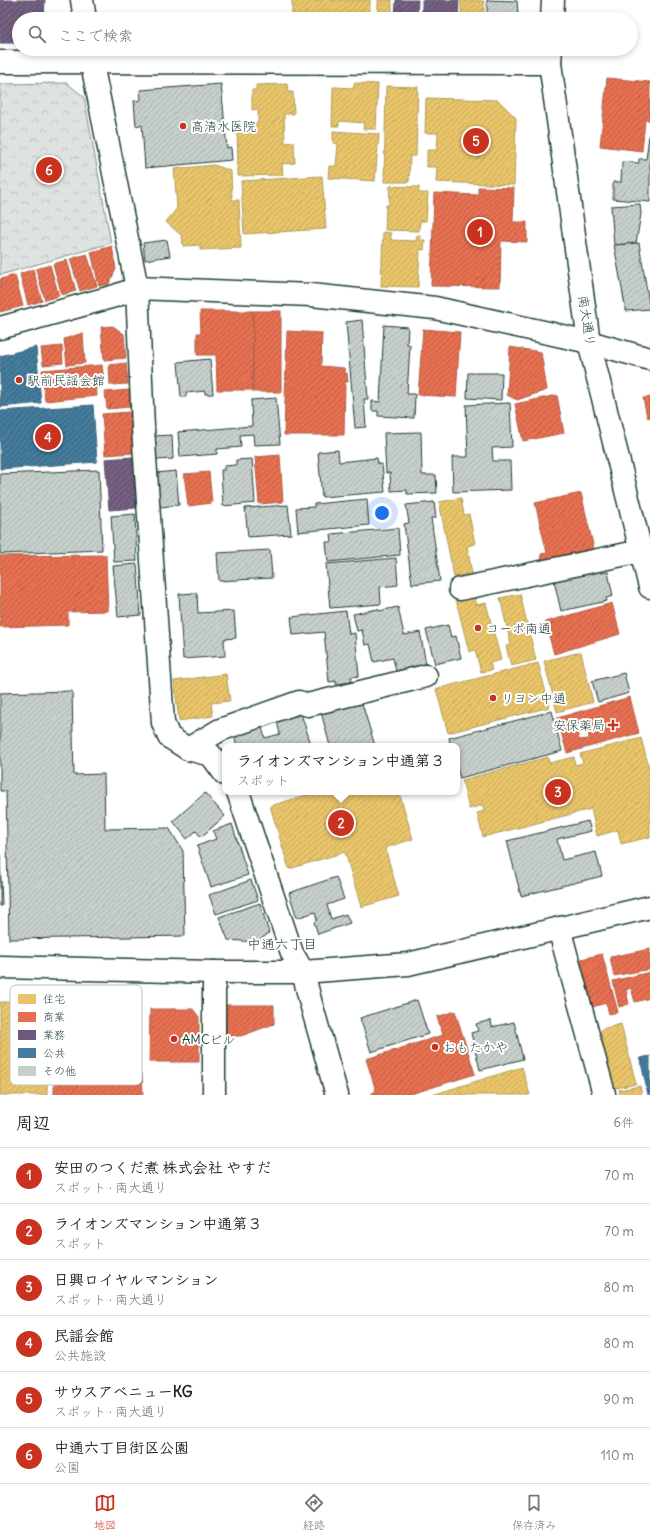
<!DOCTYPE html>
<html lang="ja">
<head>
<meta charset="utf-8">
<style>
	:root { --surface:#fff; --page:#f2f2f2; --text:#222; --muted:#767676; --line:#e0e0e0; --accent:#c8321e }
	body { margin:0; font-family:Delius,"Klee One",sans-serif; background:var(--page); color:var(--text) }
	.you { position:absolute; left:382px; top:513px; width:14px; height:14px; margin:-10px; border:3px solid #fff; border-radius:50%; background:#1a73e8; box-shadow:0 0 0 6px #1a73e833 }
	.badge { display:grid; place-items:center; width:26px; height:26px; border-radius:50%; background:var(--accent); color:#fff; font-size:13px; font-weight:700 }
	.pin { position:absolute; translate:-50% -50%; border:2px solid #fff; box-shadow:0 1px 4px #0006 }
	.popup { position:absolute; left:222px; top:743px; width:238px; height:52px; box-sizing:border-box; display:grid; place-content:center; border-radius:8px; background:var(--surface); filter:drop-shadow(0 1px 3px #0005); font-size:13px; white-space:nowrap; color:var(--muted) }
	.popup b { font-size:15px; color:var(--text) }
	.popup::after { content:''; position:absolute; left:50%; top:100%; margin-left:-8px; border:8px solid transparent; border-top-color:var(--surface) }
	.list { margin:0; padding:0; list-style:none }
	h2 { display:flex; justify-content:space-between; align-items:center; height:52px; margin:0; padding:0 16px; font-size:17px }
	h2 small { font-size:13px; font-weight:400; color:var(--muted) }
	.list li { display:grid; grid-template-columns:26px 1fr auto; gap:12px; align-items:center; box-sizing:border-box; height:56px; padding:0 16px; border-top:1px solid var(--line) }
	.list b { display:block; font-size:15px; white-space:nowrap }
	.list p { margin:0; font-size:13px; white-space:nowrap; color:var(--muted) }
	.list em { font-size:13px; font-style:normal; color:var(--muted) }
	.icon { flex:none; width:22px; height:22px; fill:none; stroke:currentColor; stroke-width:2; stroke-linecap:round; stroke-linejoin:round }
	.map { position:relative; flex:none; width:650px; height:1095px; overflow:hidden }
	.search { position:absolute; background:var(--surface); box-shadow:0 2px 6px #0003; left:12px; right:12px; top:12px; height:44px; display:flex; align-items:center; gap:10px; box-sizing:border-box; padding:0 14px; border-radius:22px; color:var(--muted); font-size:15px }
	.sheet { height:388px; background:var(--surface) }
	nav { display:flex; justify-content:space-around; align-items:center; box-sizing:border-box; height:56px; border-top:1px solid var(--line); background:var(--surface); font-size:11px; color:var(--muted) }
	nav a { display:grid; justify-items:center; gap:2px }
	nav .on { color:var(--accent) }
	.map>svg:first-child { display:block }
	.park { fill:url(#park-crowns); stroke:#7e908b }
	.homes { fill:url(#homes-hatch); stroke:#ac9c5a }
	.shops { fill:url(#shops-hatch); stroke:#ab6048; fill-rule:evenodd }
	.offices { fill:url(#offices-hatch); stroke:#565165 }
	.public { fill:url(#public-hatch); stroke:#3a687e }
	.building { fill:url(#building-hatch); stroke:#1f3d34 }
	.lines { fill:none; stroke-linecap:round; stroke-linejoin:round }
	.minor-casing { stroke:#1f3d34; stroke-width:25 }
	.minor { stroke:#fff; stroke-width:22 }
	.poi-dot { fill:#c8321e; stroke:#fff; stroke-width:1.5 }
	.labels { text-anchor:middle; dominant-baseline:central; stroke-width:4; stroke-linejoin:round; paint-order:stroke }
	.poi-label { font-size:13px; fill:#1f3d34; stroke:#fff; text-anchor:start }
	.street-label { font-size:13px; fill:#1f3d34; stroke:#fff }
	.neighbourhood-label { font-size:14px; fill:#1f3d34; stroke:#fff }
	.key { fill:#fff; stroke:#bcc5c2; stroke-width:1 }
	.key-label { font-size:11px; fill:#1f3d34 }
</style>
</head>
<body>
<div class="map">
<svg width="650" height="1095" viewBox="0 0 650 1095">
	<defs>
		<pattern id="park-crowns" width="20" height="18" patternUnits="userSpaceOnUse"><rect width="20" height="18" fill="#dee3e2"/><path d="M2 6a3 3 0 1 1 6 0M12 15a3 3 0 1 1 6 0" fill="none" stroke="#bec4c2"/></pattern>
		<pattern id="homes-hatch" width="6" height="6" patternUnits="userSpaceOnUse"><rect width="6" height="6" fill="#e9c46a"/><path d="M-1 1l2-2M0 6l6-6M5 7l2-2" fill="none" stroke="#c7a95c"/></pattern>
		<pattern id="shops-hatch" width="6" height="6" patternUnits="userSpaceOnUse"><rect width="6" height="6" fill="#e76f51"/><path d="M-1 1l2-2M0 6l6-6M5 7l2-2" fill="none" stroke="#bb5c44"/></pattern>
		<pattern id="offices-hatch" width="6" height="6" patternUnits="userSpaceOnUse"><rect width="6" height="6" fill="#6d597a"/><path d="M-1 1l2-2M0 6l6-6M5 7l2-2" fill="none" stroke="#81748c"/></pattern>
		<pattern id="public-hatch" width="6" height="6" patternUnits="userSpaceOnUse"><rect width="6" height="6" fill="#457b9d"/><path d="M-1 1l2-2M0 6l6-6M5 7l2-2" fill="none" stroke="#36617a"/></pattern>
		<pattern id="building-hatch" width="6" height="6" patternUnits="userSpaceOnUse"><rect width="6" height="6" fill="#c7cfcc"/><path d="M-1 1l2-2M0 6l6-6M5 7l2-2" fill="none" stroke="#aab3b0"/></pattern>
	</defs>
	<rect width="100%" height="100%" fill="#fff"/>
	<filter id="ink" filterUnits="userSpaceOnUse"><feTurbulence type="fractalNoise" baseFrequency=".025" numOctaves="2"/><feDisplacementMap in="SourceGraphic" scale="8" xChannelSelector="R" yChannelSelector="G"/><feConvolveMatrix kernelMatrix="1 2 1 2 8 2 1 2 1" color-interpolation-filters="sRGB"/></filter>
	<g filter="url(#ink)">
		<!-- park -->
		<polygon class="park" points="67,83 84,97 111,243 0,275 0,84"/>
		<!-- homes -->
		<g class="homes">
			<rect x="292" y="0" width="78" height="19"/>
			<rect x="378" y="0" width="14" height="19"/>
			<polygon points="461,0 484,1 484,19 461,19"/>
			<polygon points="354,83 378,84 376,129 363,129 364,123 339,121 339,126 332,126 333,87 354,88"/>
			<polygon points="287,84 288,92 293,92 294,114 284,114 285,143 294,142 295,163 282,164 283,175 238,176 237,123 258,123 258,109 252,110 252,90 256,90 256,85"/>
			<polygon points="386,86 418,87 416,156 410,156 409,182 384,182"/>
			<polygon points="426,98 498,100 516,118 514,185 436,182 437,167 427,167 427,150 437,150 438,133 425,133"/>
			<polygon points="333,131 379,134 375,181 328,178 329,166 336,166 338,144 333,143"/>
			<polygon points="214,165 231,171 232,200 239,200 241,248 200,250 200,245 183,246 182,236 166,222 177,208 174,169"/>
			<polygon points="322,176 326,229 244,234 241,181"/>
			<polygon points="390,186 419,187 419,193 428,193 426,221 420,221 419,231 385,230 386,205 389,205"/>
			<polygon points="383,232 391,233 391,240 416,241 417,235 420,236 420,240 425,240 424,250 420,249 418,287 381,286"/>
			<polygon points="461,498 464,515 469,514 475,544 467,546 472,573 454,577 439,502"/>
			<polygon points="520,594 536,660 511,666 506,646 511,645 500,598"/>
			<polygon points="474,595 477,605 486,603 501,660 490,663 492,670 481,672 475,650 469,652 456,600"/>
			<polygon points="581,652 593,702 557,712 544,661"/>
			<polygon points="538,663 550,707 448,733 436,689"/>
			<polygon points="226,674 230,701 211,703 213,716 179,721 174,681"/>
			<polygon points="641,738 650,771 650,837 621,844 618,830 597,836 591,809 483,837 477,813 484,811 483,805 469,809 462,780 548,757 549,763 574,757 575,765 583,763 580,754"/>
			<polygon points="317,792 399,792 413,839 385,848 399,896 361,907 345,852 289,869 270,806"/>
			<polygon points="0,1002 48,1002 47,1095 0,1095"/>
			<polygon points="621,1024 636,1084 616,1088 611,1082 599,1036 602,1029"/>
			<polygon points="522,1067 530,1095 432,1095"/>
			<polygon points="640,1086 642,1095 620,1095 619,1090"/>
		</g>
		<!-- shops -->
		<g class="shops">
			<polygon points="607,78 650,82 650,120 645,120 642,151 600,146"/>
			<polygon points="478,187 514,188 513,222 527,222 527,242 501,241 500,287 431,286 434,193 478,195"/>
			<polygon points="112,246 116,269 109,284 99,286 91,252"/>
			<polygon points="87,254 97,286 80,291 70,259"/>
			<polygon points="67,260 76,291 62,295 53,264"/>
			<polygon points="50,265 59,296 45,300 36,269"/>
			<polygon points="33,269 42,301 28,305 20,274"/>
			<polygon points="15,275 23,306 0,312 0,279"/>
			<polygon points="200,311 253,311 253,390 217,390 216,355 197,355 197,333 201,333"/>
			<rect x="253" y="311" width="28" height="81"/>
			<polygon points="113,326 124,334 126,358 104,360 101,327"/>
			<polygon points="423,329 460,332 456,397 418,395"/>
			<polygon points="287,331 322,333 321,366 344,368 345,373 347,373 348,382 345,382 344,435 284,435"/>
			<polygon points="83,333 85,363 67,365 64,339"/>
			<polygon points="62,346 63,363 43,365 41,348"/>
			<polygon points="510,347 541,352 547,390 517,400 507,395"/>
			<polygon points="126,363 128,384 110,385 109,365"/>
			<polygon points="102,365 104,381 96,381 97,396 45,401 42,370"/>
			<polygon points="129,390 130,407 107,409 105,392"/>
			<polygon points="557,395 564,433 523,441 515,404"/>
			<polygon points="650,397 650,418 647,417 643,398"/>
			<polygon points="130,412 133,453 105,455 102,414"/>
			<polygon points="280,455 283,502 259,504 255,457"/>
			<polygon points="209,472 212,503 188,506 184,474"/>
			<polygon points="581,493 594,549 542,561 541,554 547,553 535,503"/>
			<polygon points="106,555 108,611 68,612 68,625 0,627 0,556"/>
			<polygon points="612,603 620,634 554,654 545,622"/>
			<path d="M630,697L639,733L567,753L557,718ZM588,724L589,739L579,740L577,726Z"/>
			<polygon points="650,949 650,969 614,976 610,957"/>
			<polygon points="602,954 618,1012 609,1014 606,1003 589,1008 577,960"/>
			<polygon points="650,972 650,998 635,1002 631,988 626,990 629,1004 619,1007 613,981"/>
			<polygon points="226,1005 274,1005 274,1024 241,1036 226,1036"/>
			<polygon points="150,1009 193,1009 199,1017 199,1062 149,1062"/>
			<polygon points="455,1011 475,1074 408,1095 372,1095 372,1093 376,1091 366,1059 443,1035 437,1017"/>
			<polygon points="54,1015 102,1043 103,1053 142,1074 143,1095 54,1095"/>
		</g>
		<!-- offices -->
		<g class="offices">
			<polygon points="0,0 45,0 44,19 19,19 19,43 0,43"/>
			<polygon points="396,0 418,0 417,19 395,19"/>
			<polygon points="422,0 459,0 458,19 422,19"/>
			<polygon points="132,457 136,508 109,510 105,459"/>
		</g>
		<!-- public -->
		<g class="public">
			<polygon points="36,347 41,403 0,407 0,356"/>
			<polygon points="93,405 97,462 0,469 0,411"/>
			<polygon points="650,1056 650,1095 648,1095 640,1058"/>
		</g>
		<!-- building -->
		<g class="building">
			<polygon points="487,0 517,1 518,14 514,19 487,19"/>
			<polygon points="221,84 227,148 231,147 232,160 145,168 142,125 136,126 134,101 141,100 140,90"/>
			<polygon points="650,128 650,202 613,199 613,182 621,182 622,162 639,163 639,159 646,159"/>
			<polygon points="640,204 641,214 636,243 614,245 611,206"/>
			<polygon points="167,240 170,256 145,260 143,243"/>
			<polygon points="639,243 650,309 626,311 614,245"/>
			<polygon points="362,320 368,399 364,399 366,427 355,428 346,322"/>
			<polygon points="384,325 408,327 407,344 410,345 407,394 415,394 414,418 378,416 378,411 372,411 372,401 380,402"/>
			<polygon points="210,359 213,394 205,394 205,391 186,393 186,397 181,397 178,362"/>
			<polygon points="468,373 502,373 501,400 467,398"/>
			<polygon points="276,398 280,444 254,445 253,434 240,435 241,447 217,449 217,454 180,457 178,432 252,426 251,400"/>
			<polygon points="510,403 512,447 492,448 493,461 510,461 511,490 453,492 452,457 468,457 466,405"/>
			<polygon points="421,432 422,475 436,475 437,493 407,494 407,490 391,491 390,473 386,473 384,433"/>
			<polygon points="172,435 173,459 154,460 153,436"/>
			<polygon points="338,450 339,462 377,458 378,464 382,464 385,492 322,497 318,452"/>
			<polygon points="252,459 255,503 223,506 221,470 224,470 224,466 236,465 236,460"/>
			<polygon points="99,470 102,550 0,554 0,474"/>
			<polygon points="176,471 179,505 160,507 156,473"/>
			<polygon points="367,499 369,525 298,532 296,508 314,507 314,504"/>
			<polygon points="434,502 436,518 431,518 440,581 412,584 404,524 409,523 406,505"/>
			<polygon points="288,505 291,534 248,537 245,508"/>
			<polygon points="135,514 137,561 114,562 111,516"/>
			<polygon points="398,528 400,555 328,562 326,542 332,542 331,534"/>
			<polygon points="270,550 272,578 219,581 217,553"/>
			<polygon points="396,558 398,585 380,587 381,604 330,608 326,564"/>
			<polygon points="137,564 141,615 118,617 113,566"/>
			<polygon points="601,571 601,573 608,572 613,596 606,598 607,601 561,611 554,581"/>
			<polygon points="197,593 198,613 234,611 236,638 224,639 225,656 183,659 179,594"/>
			<polygon points="398,607 404,635 420,632 426,664 396,671 393,658 374,662 370,644 365,645 362,630 357,631 353,614 378,609 379,611"/>
			<polygon points="346,611 349,634 355,633 359,676 351,677 352,682 336,684 336,681 329,682 324,632 293,635 291,617"/>
			<polygon points="448,625 451,637 456,636 461,658 435,664 426,630"/>
			<polygon points="624,673 629,693 598,702 592,681"/>
			<polygon points="72,691 74,775 104,774 105,829 169,828 183,851 185,936 9,939 6,791 0,791 0,693"/>
			<polygon points="361,700 375,746 330,746 321,712"/>
			<polygon points="552,711 562,751 460,778 457,768 457,746 451,746 449,738"/>
			<polygon points="301,714 311,744 304,746 237,746 233,732 261,724 265,738 280,734 277,721"/>
			<polygon points="205,793 225,816 201,837 196,831 187,839 173,821"/>
			<polygon points="588,821 591,831 557,839 562,860 596,852 602,876 521,896 507,841"/>
			<polygon points="232,824 248,875 211,887 197,846 216,839 213,831"/>
			<polygon points="0,855 2,906 0,906"/>
			<polygon points="336,877 344,899 327,905 331,919 346,914 350,923 318,934 314,922 317,920 315,912 297,918 289,893"/>
			<polygon points="251,880 258,900 216,914 209,895"/>
			<polygon points="260,903 269,933 257,942 228,940 219,917"/>
			<polygon points="417,1000 428,1034 371,1052 360,1018"/>
			<polygon points="491,1020 492,1027 514,1022 523,1059 480,1070 471,1033 478,1031 476,1024"/>
		</g>
		<g class="lines">
			<defs>
				<g id="minor">
					<polyline points="82,0 85,19"/>
					<polyline points="552,19 553,0"/>
					<polyline points="89,49 137,288 143,428 163,723 169,737 188,749 211,755 225,774"/>
					<polyline points="551,49 550,63 589,342 650,587"/>
					<polyline points="0,62 550,63"/>
					<polyline points="0,328 115,296 137,288 311,295 435,308 589,342 650,359"/>
					<polyline points="460,589 641,551"/>
					<polyline points="188,749 220,730 299,702 308,705 426,676"/>
					<polyline points="238,792 292,953 303,972 310,1000 337,1095"/>
					<polyline points="559,928 604,1094"/>
					<polyline points="0,967 214,972 303,972 408,964 650,907"/>
					<polyline points="214,1095 214,972"/>
				</g>
			</defs>
			<!-- minor casing -->
			<use href="#minor" class="minor-casing"/>
			<!-- minor -->
			<use href="#minor" class="minor"/>
		</g>
	</g>
	<!-- markers -->
	<g class="poi-dot">
		<circle cx="183" cy="126" r="4"/>
		<circle cx="19" cy="380" r="4"/>
		<circle cx="478" cy="628" r="4"/>
		<circle cx="493" cy="698" r="4"/>
		<path d="M611 719h4v4h4v4h-4v4h-4v-4h-4v-4h4z"/>
		<circle cx="174" cy="1039" r="4"/>
		<circle cx="435" cy="1047" r="4"/>
	</g>
	<g class="labels">
		<!-- poi labels -->
		<g class="poi-label">
			<text x="191" y="126">高清水医院</text>
			<text x="27" y="380">駅前民謡会館</text>
			<text x="486" y="628">コーポ南通</text>
			<text x="501" y="698">リヨン中通</text>
			<text x="605" y="725" text-anchor="end">安保薬局</text>
			<text x="182" y="1039">AMCビル</text>
			<text x="443" y="1047">おもたかや</text>
		</g>
		<!-- street labels -->
		<g class="street-label">
			<text transform="translate(587 321) rotate(81)">南大通り</text>
		</g>
		<!-- neighbourhood labels -->
		<g class="neighbourhood-label">
			<text x="282" y="944">中通六丁目</text>
		</g>
	</g>
	<!-- legend -->
	<rect x="10" y="985" width="132" height="100" rx="6" class="key"/>
	<rect x="18" y="994" width="18" height="10" fill="#e9c46a"/>
	<rect x="18" y="1012" width="18" height="10" fill="#e76f51"/>
	<rect x="18" y="1030" width="18" height="10" fill="#6d597a"/>
	<rect x="18" y="1048" width="18" height="10" fill="#457b9d"/>
	<rect x="18" y="1066" width="18" height="10" fill="#c7cfcc"/>
	<g class="key-label">
		<text x="43" y="1003">住宅</text>
		<text x="43" y="1021">商業</text>
		<text x="43" y="1039">業務</text>
		<text x="43" y="1057">公共</text>
		<text x="43" y="1075">その他</text>
	</g>
</svg>
<div class="you"></div>
<div class="pin badge" style="left:480px;top:232px">1</div>
<div class="pin badge" style="left:341px;top:823px">2</div>
<div class="popup"><b>ライオンズマンション中通第３</b>スポット</div>
<div class="pin badge" style="left:558px;top:792px">3</div>
<div class="pin badge" style="left:48px;top:437px">4</div>
<div class="pin badge" style="left:476px;top:141px">5</div>
<div class="pin badge" style="left:49px;top:170px">6</div>
<div class="search"><svg class="icon" aria-label="search" viewBox="0 0 24 24"><circle cx="10" cy="10" r="6"/><path d="M15 15l6 6"/></svg>ここで検索</div>
</div>
<section class="sheet">
<h2>周辺<small>6件</small></h2>
<ul class="list">
<li><span class="badge">1</span><div><b>安田のつくだ煮 株式会社 やすだ</b><p>スポット · 南大通り</p></div><em>70 m</em></li>
<li><span class="badge">2</span><div><b>ライオンズマンション中通第３</b><p>スポット</p></div><em>70 m</em></li>
<li><span class="badge">3</span><div><b>日興ロイヤルマンション</b><p>スポット · 南大通り</p></div><em>80 m</em></li>
<li><span class="badge">4</span><div><b>民謡会館</b><p>公共施設</p></div><em>80 m</em></li>
<li><span class="badge">5</span><div><b>サウスアベニューKG</b><p>スポット · 南大通り</p></div><em>90 m</em></li>
<li><span class="badge">6</span><div><b>中通六丁目街区公園</b><p>公園</p></div><em>110 m</em></li>
</ul>
</section>
<nav>
<a class="on"><svg class="icon" aria-label="map" viewBox="0 0 24 24"><path d="M3 6l6-2 6 2 6-2v14l-6 2-6-2-6 2zM9 4v14M15 6v14"/></svg>地図</a>
<a><svg class="icon" aria-label="directions" viewBox="0 0 24 24"><path d="M12 3l9 9-9 9-9-9zM9 14v-3h6M13 9l2 2-2 2"/></svg>経路</a>
<a><svg class="icon" aria-label="saved" viewBox="0 0 24 24"><path d="M7 4h10v16l-5-4-5 4z"/></svg>保存済み</a>
</nav>
</body>
</html>
